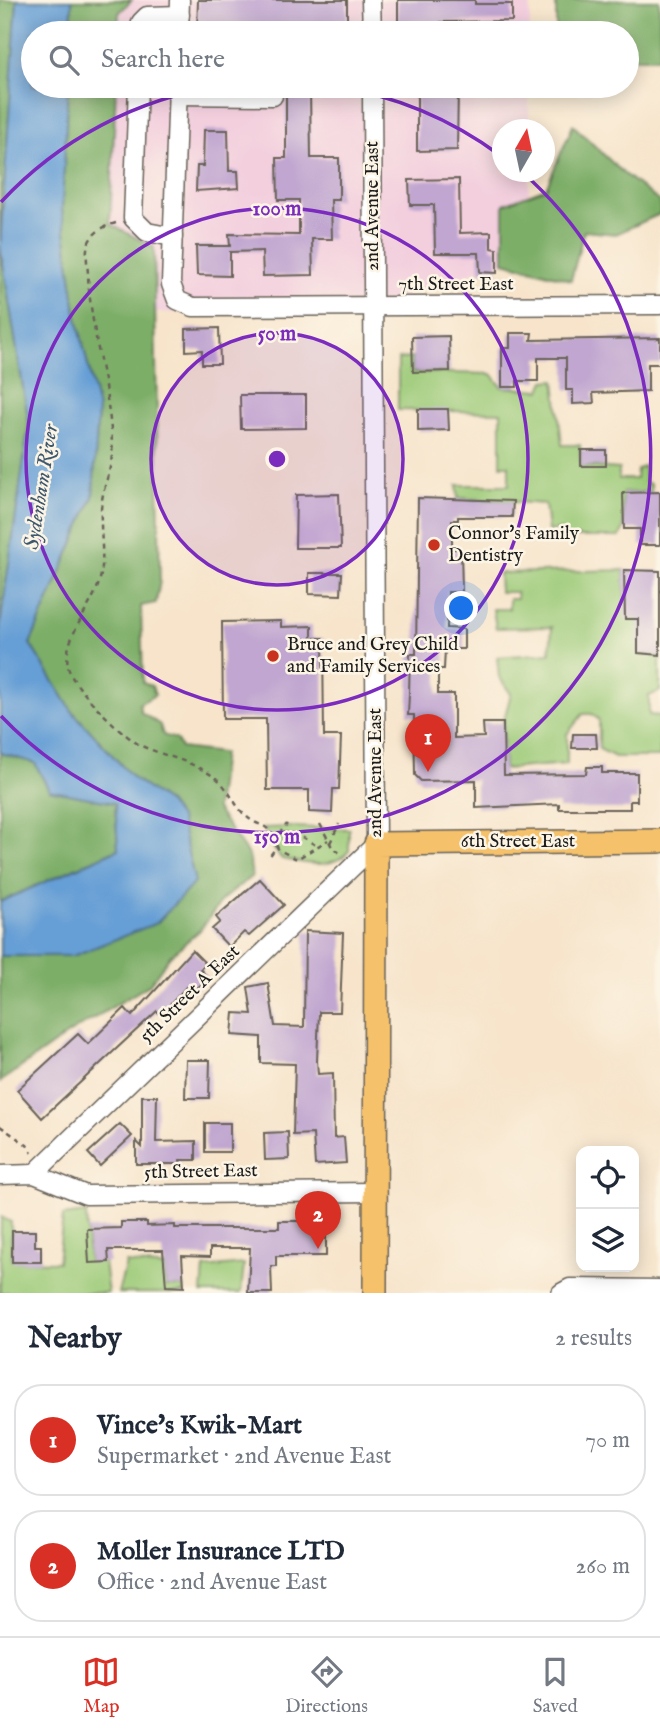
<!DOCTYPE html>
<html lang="en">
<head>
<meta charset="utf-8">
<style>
	:root { --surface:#fff; --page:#f6f6f7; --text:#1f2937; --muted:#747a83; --line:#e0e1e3; --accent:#d93025 }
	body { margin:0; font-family:"IM FELL English",serif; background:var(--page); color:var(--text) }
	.controls { position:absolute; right:21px; bottom:21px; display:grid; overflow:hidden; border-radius:14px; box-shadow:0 4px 18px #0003 }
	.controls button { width:63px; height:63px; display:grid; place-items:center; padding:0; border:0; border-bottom:2px solid var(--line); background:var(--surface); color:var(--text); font:35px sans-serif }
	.compass { position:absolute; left:492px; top:119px; width:63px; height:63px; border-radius:50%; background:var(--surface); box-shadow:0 4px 18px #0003; rotate:9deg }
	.you { position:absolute; left:462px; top:609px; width:24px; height:24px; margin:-18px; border:5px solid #fff; border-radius:50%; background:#1a73e8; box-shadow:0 0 0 10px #1a73e833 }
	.badge { display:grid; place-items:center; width:46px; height:46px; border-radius:50%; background:var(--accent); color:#fff; font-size:23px; font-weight:700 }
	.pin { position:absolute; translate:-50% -58px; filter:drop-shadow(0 2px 4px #0008) }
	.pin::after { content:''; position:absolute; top:37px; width:24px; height:21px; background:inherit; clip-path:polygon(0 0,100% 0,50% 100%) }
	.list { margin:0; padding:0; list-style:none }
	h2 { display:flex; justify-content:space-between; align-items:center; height:91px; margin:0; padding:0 28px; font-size:30px }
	h2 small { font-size:23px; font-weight:400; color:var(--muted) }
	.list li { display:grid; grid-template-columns:46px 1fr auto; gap:21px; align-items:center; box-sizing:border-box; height:112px; margin:0 14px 14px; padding:0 14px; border:2px solid var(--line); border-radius:28px }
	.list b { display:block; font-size:26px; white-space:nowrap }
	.list p { margin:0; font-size:23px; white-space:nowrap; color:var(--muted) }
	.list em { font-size:23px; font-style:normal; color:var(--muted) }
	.icon { flex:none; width:38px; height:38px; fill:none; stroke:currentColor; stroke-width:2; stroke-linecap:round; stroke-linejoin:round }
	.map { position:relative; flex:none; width:660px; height:1293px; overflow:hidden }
	.search { position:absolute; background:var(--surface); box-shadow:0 4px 18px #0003; left:21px; right:21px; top:21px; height:77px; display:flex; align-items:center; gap:18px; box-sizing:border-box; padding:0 24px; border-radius:38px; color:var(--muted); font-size:26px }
	.sheet { height:343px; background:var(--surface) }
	nav { display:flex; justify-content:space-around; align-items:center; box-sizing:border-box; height:98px; border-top:2px solid var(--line); background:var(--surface); font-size:19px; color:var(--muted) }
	nav a { display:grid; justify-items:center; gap:4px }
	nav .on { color:var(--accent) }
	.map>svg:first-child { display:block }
	.built { fill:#f3cfde }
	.green { fill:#9cca78; stroke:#5c734a; stroke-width:2 }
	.forest { fill:#7dae68; stroke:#4c6542; stroke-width:2 }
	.water { fill:#669fd5; stroke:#415e78; stroke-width:2 }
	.building { fill:#c0a6d0 }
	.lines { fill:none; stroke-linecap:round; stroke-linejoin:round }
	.minor-casing { stroke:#696259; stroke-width:21 }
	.major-casing { stroke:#696259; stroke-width:26 }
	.path { stroke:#696259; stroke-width:2.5; stroke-dasharray:5 5; stroke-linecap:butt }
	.minor { stroke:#fff; stroke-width:18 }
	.major { stroke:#f5c16b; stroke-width:23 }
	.ring { fill:none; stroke:#7b2cbf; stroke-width:3.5 }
	.poi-dot { fill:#c8321e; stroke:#fcf5e5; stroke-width:2.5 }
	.labels { text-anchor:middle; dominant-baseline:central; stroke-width:5; stroke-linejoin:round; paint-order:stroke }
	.street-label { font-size:19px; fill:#1c1c1c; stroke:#fcf5e5 }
	.poi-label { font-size:19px; fill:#1c1c1c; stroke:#fcf5e5; text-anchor:start }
	.water-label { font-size:21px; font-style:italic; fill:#3d576f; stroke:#fcf5e5 }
	.centre { fill:#7b2cbf; stroke:#fcf5e5; stroke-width:3.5 }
	.ring-label { font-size:21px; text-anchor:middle; font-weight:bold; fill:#7b2cbf; stroke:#fcf5e5; stroke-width:5; stroke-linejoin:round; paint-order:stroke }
</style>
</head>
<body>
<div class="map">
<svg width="660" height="1293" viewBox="0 0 660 1293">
	<rect width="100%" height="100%" fill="#fcf5e5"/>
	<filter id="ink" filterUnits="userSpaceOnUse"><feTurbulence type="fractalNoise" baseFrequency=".0143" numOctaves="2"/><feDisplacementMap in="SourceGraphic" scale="14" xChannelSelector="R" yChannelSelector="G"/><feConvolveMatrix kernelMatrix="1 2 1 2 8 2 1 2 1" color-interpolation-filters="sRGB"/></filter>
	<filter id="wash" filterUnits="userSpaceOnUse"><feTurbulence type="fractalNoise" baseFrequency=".00686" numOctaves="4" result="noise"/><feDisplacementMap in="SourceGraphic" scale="28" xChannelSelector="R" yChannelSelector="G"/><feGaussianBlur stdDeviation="1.57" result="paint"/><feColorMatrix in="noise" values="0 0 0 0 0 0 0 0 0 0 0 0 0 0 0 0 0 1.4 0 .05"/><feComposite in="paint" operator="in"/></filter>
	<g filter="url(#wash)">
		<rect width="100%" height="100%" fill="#f7e4cb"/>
		<!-- built -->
		<g class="built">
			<polygon points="132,0 530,0 530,33 118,33 119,13"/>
			<polygon points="116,86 529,86 529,129 503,130 503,172 529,172 529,194 504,204 504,262 374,306 156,313 153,285 110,224"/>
		</g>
		<!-- green -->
		<g class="green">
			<polygon points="412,358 413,372 492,374 502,387 541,390 545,381 555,380 562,445 580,445 581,466 619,469 619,479 636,479 637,470 644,466 645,481 651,485 651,492 623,493 624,529 619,537 561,537 560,530 548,531 545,504 458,498 457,485 509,485 509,465 501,465 501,412 398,410 398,359"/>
			<polygon points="624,570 625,602 643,619 638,653 660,657 660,691 649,696 649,715 660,716 660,757 615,757 599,749 599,720 592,714 583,714 567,734 567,764 504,769 503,723 511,694 499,677 497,657 550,653 552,627 496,628 493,609 509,609 509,599 517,599 516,592 500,592 499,573"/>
			<path d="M290,827L349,829V851C331,871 305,863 282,859L271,846L264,828Z"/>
			<polygon points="86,1213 89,1262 104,1262 108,1293 0,1293 1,1217 11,1222 12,1261 58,1262 63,1216"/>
			<polygon points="126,1263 165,1267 166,1286 184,1287 184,1293 118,1293"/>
			<polygon points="244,1264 241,1293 202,1293 204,1268"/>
		</g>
		<!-- forest -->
		<g class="forest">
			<polygon points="0,0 17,0 0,242"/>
			<polygon points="72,0 132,0 119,13 118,33 71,33"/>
			<polygon points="556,0 659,0 660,58 627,58 627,33 556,33"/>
			<polygon points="68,86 116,86 110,224 154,247 160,581 156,603 141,606 143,683 152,686 155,695 139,704 141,712 160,725 163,735 176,739 181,748 223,753 216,809 249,856 252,876 223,899 200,930 170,956 149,985 68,1034 0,1082 0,956 73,956 195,882 180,820 168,803 133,778 72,711 30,644 93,497 98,409 76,313 62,209"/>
			<polygon points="573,125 624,174 660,202 660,214 616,234 584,231 571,280 504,262 504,204 546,188"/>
			<polygon points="0,246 29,424 0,626"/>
			<polygon points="0,753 35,763 49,790 115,803 118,849 0,902"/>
		</g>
		<!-- water -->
		<polygon class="water" points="17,0 72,0 71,33 33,33 33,86 68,86 62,209 76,313 98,409 93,497 30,644 72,711 133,778 168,803 180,819 195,882 157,923 73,956 0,956 0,902 118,849 115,803 49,790 35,763 0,753 0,626 29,424 0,246"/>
		<g id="blocks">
			<!-- building -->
			<g class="building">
				<polygon points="198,0 347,0 347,33 197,33"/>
				<polygon points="398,0 475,0 475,4 512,4 512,21 441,22 442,33 398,33"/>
				<polygon points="417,86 458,86 457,150 417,151"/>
				<polygon points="286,88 310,88 311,158 339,158 339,200 331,200 332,239 312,239 313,275 263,276 262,251 230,252 230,276 197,275 196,246 230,246 229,234 299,235 299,200 278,200 277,158 286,158"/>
				<polygon points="204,130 228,130 229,171 238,171 239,188 196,191 197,166 203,166"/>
				<polygon points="459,179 460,233 491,232 491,248 497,249 497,273 480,272 479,253 435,253 434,205 410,205 409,180"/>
				<polygon points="219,328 220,364 202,364 202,350 186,351 186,329"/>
				<polygon points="510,333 532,333 531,340 660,338 660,364 648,364 648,391 593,393 594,403 573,404 573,390 566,390 566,358 538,358 538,381 517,381 517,387 502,387 502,348 510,348"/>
				<polygon points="449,336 450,371 413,372 412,337"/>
				<polygon points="240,395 306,395 306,428 241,429"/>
				<polygon points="418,409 448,409 449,430 418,431"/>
				<rect x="581" y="450" width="25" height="16"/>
				<polygon points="660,492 660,545 640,545 640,529 624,529 623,493"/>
				<polygon points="339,494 341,548 295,548 296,495"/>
				<polygon points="418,498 513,501 512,517 458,517 458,520 452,520 452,549 461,549 462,592 448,592 447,628 464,629 464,649 445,649 444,669 438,669 438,694 454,694 454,738 484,737 483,723 503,723 504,775 586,774 587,767 602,767 602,773 637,773 637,801 630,801 630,809 559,809 559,804 476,808 476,780 421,781 415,775 414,715 408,715 409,694 410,654 416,654"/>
				<polygon points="624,570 660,571 660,655 638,653 638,619 625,619"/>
				<polygon points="309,573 342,573 341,595 309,594"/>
				<polygon points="281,621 281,627 312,626 312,638 323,638 324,736 341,736 339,789 333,789 332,813 309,812 309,790 267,790 266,719 223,719 222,622"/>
				<polygon points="573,734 596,734 597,748 572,748"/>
				<polygon points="260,879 284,905 249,936 244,932 229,947 212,929 220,922 216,917"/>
				<polygon points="305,931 343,933 340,1012 319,1012 317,1061 318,1074 333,1073 334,1138 344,1137 346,1163 315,1165 313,1134 293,1135 295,1064 261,1063 261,1037 232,1035 234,1013 252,1014 248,987 268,983 275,1026 304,1027"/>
				<polygon points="192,950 206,964 200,969 208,978 192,993 186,987 161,1015 157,1011 42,1118 17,1090 78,1034 88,1044 125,1008 132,1016"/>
				<polygon points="186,1060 210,1060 209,1098 185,1098"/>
				<polygon points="142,1096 157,1096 156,1142 196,1141 196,1160 180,1160 180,1164 136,1164 136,1141 142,1147"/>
				<rect x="205" y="1123" width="25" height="29"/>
				<polygon points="120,1124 132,1136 100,1166 88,1153"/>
				<polygon points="288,1132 289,1159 265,1160 264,1133"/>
				<polygon points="279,1221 326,1221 326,1256 276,1256 276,1266 271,1266 272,1293 248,1293 250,1248 210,1248 210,1257 182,1256 184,1287 166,1286 163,1250 108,1250 109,1262 89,1263 87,1229 121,1228 121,1222 147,1222 147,1226 175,1225 175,1228 279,1228"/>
				<polygon points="12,1231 35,1231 35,1246 41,1246 41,1262 12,1262"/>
			</g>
		</g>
	</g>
	<g filter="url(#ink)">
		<use href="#blocks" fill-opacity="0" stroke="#696259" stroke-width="2"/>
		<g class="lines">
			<defs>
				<g id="minor">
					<polyline points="371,0 372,33"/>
					<polyline points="140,33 141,22 147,16 180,15"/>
					<polyline points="179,33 180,0"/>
					<polyline points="138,86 133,218 147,232 173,237"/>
					<polyline points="178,86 171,284 177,300 193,307 660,305"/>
					<polyline points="177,95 273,96"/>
					<polyline points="34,1174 376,844 372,86"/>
					<polyline points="0,1175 34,1174 86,1195 373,1192"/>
					<polyline points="561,1293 570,1288 660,1289"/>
				</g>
				<polyline id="major" points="375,1293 376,844 660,841"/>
			</defs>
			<!-- minor casing -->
			<use href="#minor" class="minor-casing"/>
			<!-- major casing -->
			<use href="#major" class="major-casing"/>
			<!-- path -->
			<g class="path">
				<path d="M116,223C104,226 93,232 88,244C85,254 88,266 88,276C91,332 109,387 112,443C114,464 105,480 102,500C98,525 106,556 100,579C93,610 54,644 72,677C82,694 125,739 144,747C170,758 190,760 216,778C228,787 234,805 245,815C261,831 266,817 277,846L269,857"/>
				<polyline points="320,824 332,847 341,854"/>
				<polyline points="279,834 287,824"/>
				<path d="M274,838C287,825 305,839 317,846"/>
				<polyline points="330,843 339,824"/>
				<polyline points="276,845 279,850 297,859 328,840"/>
				<polyline points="0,1126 27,1145 32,1153"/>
			</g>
			<!-- minor -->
			<use href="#minor" class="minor"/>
			<!-- major -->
			<use href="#major" class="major"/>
		</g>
	</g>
	<!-- distance rings -->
	<circle cx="277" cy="459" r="126" fill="#7b2cbf" fill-opacity=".12"/>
	<g class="ring">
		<circle cx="277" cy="459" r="126"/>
		<circle cx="277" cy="459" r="251"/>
		<path d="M1 202A377 377 0 0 1 221 86M333 86A377 377 0 0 1 501 156M522 172A377 377 0 1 1 1 716"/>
	</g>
	<!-- markers -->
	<g class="poi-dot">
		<circle cx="434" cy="545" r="7"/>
		<circle cx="273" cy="656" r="7"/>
	</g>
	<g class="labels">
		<!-- street labels -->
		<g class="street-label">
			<text transform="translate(373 206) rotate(-90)">2nd Avenue East</text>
			<text x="456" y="285">7th Street East</text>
			<text transform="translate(376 773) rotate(-90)">2nd Avenue East</text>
			<text x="518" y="842">6th Street East</text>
			<text transform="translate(190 994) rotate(-44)">5th Street A East</text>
			<text transform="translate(201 1172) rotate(-1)">5th Street East</text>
		</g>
		<!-- poi labels -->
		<g class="poi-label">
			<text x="448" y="534">Connor's Family<tspan x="448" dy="22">Dentistry</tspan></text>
			<text x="287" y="645">Bruce and Grey Child<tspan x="287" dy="22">and Family Services</tspan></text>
		</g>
		<!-- water labels -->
		<g class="water-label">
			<text transform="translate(42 487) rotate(-81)">Sydenham River</text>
		</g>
	</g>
	<circle cx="277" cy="459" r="10" class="centre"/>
	<g class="ring-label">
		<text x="277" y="215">100 m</text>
		<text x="277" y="340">50 m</text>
		<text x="277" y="843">150 m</text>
	</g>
</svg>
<div class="controls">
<button><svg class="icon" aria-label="locate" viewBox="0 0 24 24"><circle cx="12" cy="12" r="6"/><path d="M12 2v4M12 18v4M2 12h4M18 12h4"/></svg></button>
<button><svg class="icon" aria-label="layers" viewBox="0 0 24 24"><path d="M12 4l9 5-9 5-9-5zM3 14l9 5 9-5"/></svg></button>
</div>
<svg class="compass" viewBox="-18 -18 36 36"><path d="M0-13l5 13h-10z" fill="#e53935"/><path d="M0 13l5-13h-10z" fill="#747a83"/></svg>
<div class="you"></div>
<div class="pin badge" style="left:428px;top:772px">1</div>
<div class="pin badge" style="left:318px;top:1249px">2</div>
<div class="search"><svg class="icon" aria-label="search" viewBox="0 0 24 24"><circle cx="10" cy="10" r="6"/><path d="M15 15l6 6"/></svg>Search here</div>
</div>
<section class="sheet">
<h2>Nearby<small>2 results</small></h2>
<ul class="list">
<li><span class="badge">1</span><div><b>Vince's Kwik-Mart</b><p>Supermarket · 2nd Avenue East</p></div><em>70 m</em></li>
<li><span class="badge">2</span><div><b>Moller Insurance LTD</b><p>Office · 2nd Avenue East</p></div><em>260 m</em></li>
</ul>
</section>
<nav>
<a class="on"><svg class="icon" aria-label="map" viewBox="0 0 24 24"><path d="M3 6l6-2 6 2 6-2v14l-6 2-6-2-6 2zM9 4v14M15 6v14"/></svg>Map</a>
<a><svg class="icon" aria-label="directions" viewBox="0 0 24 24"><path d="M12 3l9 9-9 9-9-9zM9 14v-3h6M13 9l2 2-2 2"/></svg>Directions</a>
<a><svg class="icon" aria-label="saved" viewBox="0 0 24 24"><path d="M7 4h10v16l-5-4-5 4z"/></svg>Saved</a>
</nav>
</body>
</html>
